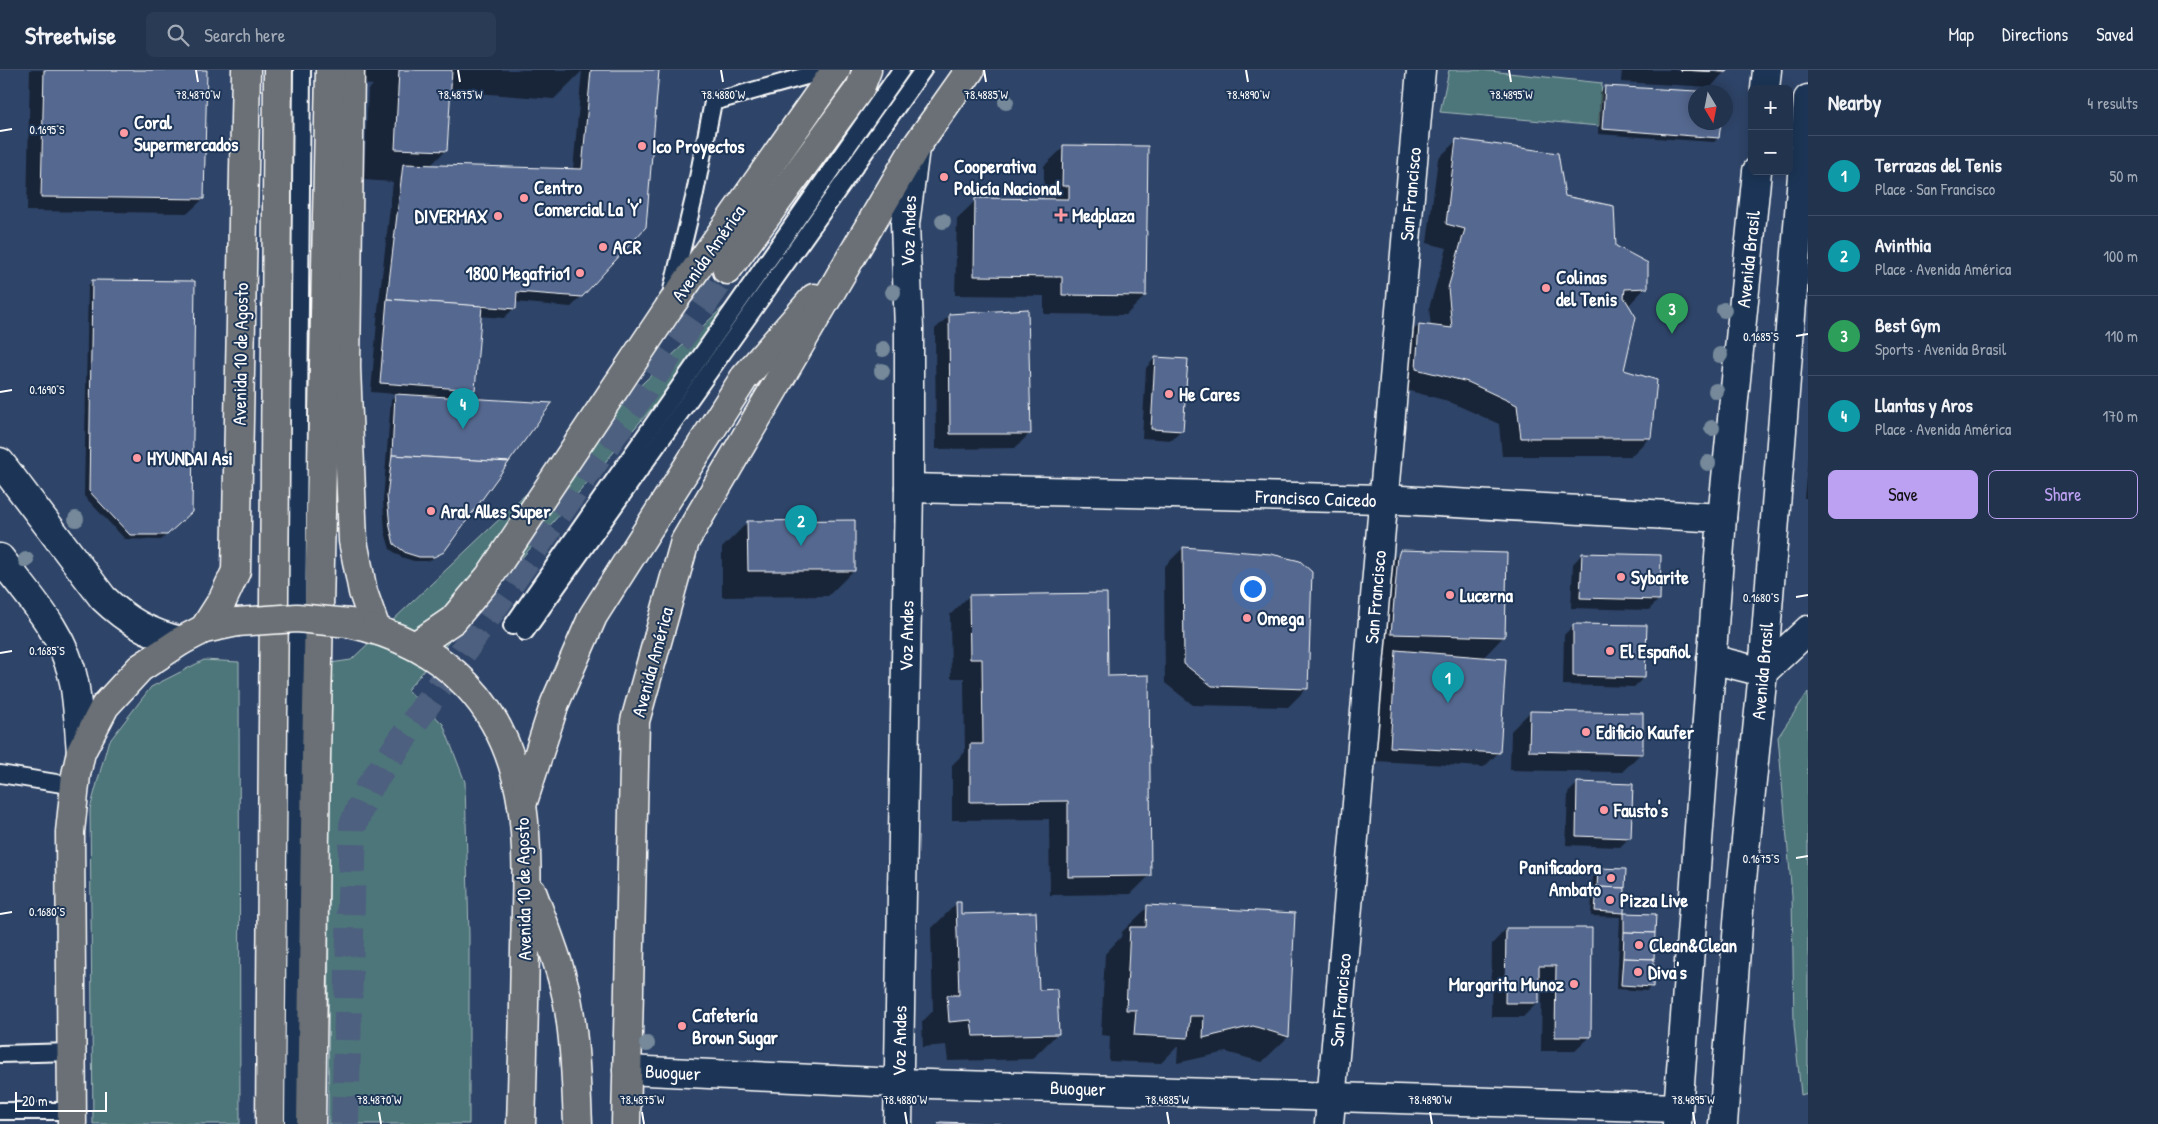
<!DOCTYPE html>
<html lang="en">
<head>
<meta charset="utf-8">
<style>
	:root { --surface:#22334e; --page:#2a3b55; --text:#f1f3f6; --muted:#a2aab6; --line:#3f4e66; --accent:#bca0f2 }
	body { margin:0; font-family:"Patrick Hand",sans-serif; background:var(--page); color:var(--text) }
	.controls { position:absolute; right:15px; top:15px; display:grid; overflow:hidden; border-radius:8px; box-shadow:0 2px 12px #0003 }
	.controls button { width:45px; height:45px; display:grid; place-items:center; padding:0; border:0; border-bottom:1px solid var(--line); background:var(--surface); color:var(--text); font:25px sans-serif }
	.compass { position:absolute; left:1688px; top:15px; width:45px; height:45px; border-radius:50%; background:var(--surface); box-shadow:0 2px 12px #0003; rotate:170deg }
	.scale { position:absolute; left:15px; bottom:12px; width:92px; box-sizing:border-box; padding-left:5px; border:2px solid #fff; border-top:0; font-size:14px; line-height:18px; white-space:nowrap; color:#fff; -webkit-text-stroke:4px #1d3557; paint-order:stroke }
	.you { position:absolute; left:1252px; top:518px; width:18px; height:18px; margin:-12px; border:4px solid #fff; border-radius:50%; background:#1a73e8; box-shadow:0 0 0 8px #1a73e833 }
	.badge { display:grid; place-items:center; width:32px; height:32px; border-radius:50%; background:var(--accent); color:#fff; font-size:16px; font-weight:700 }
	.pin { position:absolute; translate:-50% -41px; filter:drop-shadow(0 1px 2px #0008) }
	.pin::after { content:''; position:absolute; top:26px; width:18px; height:15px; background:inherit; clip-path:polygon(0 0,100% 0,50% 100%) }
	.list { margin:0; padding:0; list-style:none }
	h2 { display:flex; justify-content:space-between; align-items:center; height:65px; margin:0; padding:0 20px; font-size:21px }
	h2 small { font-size:16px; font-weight:400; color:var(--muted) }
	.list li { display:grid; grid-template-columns:32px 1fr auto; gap:15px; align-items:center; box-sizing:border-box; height:80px; padding:0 20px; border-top:1px solid var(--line) }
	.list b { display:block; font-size:19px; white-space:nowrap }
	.list p { margin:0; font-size:16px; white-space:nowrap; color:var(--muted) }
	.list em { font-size:16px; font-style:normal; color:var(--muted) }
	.actions { display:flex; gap:10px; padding:15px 20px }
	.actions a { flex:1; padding:11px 0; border:1px solid var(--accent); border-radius:8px; text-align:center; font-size:18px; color:var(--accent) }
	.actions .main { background:var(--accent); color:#111 }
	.icon { flex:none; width:28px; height:28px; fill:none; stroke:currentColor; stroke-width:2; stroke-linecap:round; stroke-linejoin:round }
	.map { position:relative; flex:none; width:1808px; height:1054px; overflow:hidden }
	header { display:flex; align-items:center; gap:30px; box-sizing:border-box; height:70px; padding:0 25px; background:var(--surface); border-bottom:1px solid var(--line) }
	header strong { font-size:24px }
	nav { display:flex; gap:28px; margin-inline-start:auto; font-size:18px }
	.search { width:350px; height:45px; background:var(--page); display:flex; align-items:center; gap:12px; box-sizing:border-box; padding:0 18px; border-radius:8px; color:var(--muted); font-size:19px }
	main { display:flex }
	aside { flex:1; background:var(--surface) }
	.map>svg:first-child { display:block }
	.green { fill:#4e767a; stroke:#a6babc }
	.shadow { fill:#0007; fill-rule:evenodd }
	.building { fill:#54688f; stroke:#fff }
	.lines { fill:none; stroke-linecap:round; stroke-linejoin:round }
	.primary-tunnel { stroke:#4d607f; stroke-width:28; stroke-dasharray:28 14; stroke-linecap:butt }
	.lane-casing { stroke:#fff; stroke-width:20 }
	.street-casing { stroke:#fff; stroke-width:31 }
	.secondary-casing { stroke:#fff; stroke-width:31 }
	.primary-casing { stroke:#fff; stroke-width:31 }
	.lane { stroke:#1d3557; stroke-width:16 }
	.street { stroke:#1d3557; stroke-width:28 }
	.secondary { stroke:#1d3557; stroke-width:28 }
	.primary { stroke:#6b6f75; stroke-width:28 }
	.primary-bridge-casing { stroke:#fff; stroke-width:31; stroke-linecap:butt }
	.primary-bridge { stroke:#6b6f75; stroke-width:28 }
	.tree { fill:#75899a }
	.ticks { fill:none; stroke:#fff; stroke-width:2 }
	.poi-dot { fill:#ff9aa2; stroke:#1d3557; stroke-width:2 }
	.labels { text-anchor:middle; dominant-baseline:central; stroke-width:4; stroke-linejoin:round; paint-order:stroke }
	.poi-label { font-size:19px; font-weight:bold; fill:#fff; stroke:#1d3557; text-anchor:start }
	.street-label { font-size:19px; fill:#fff; stroke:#1d3557 }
	.ticks-label { font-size:12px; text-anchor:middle; fill:#fff; stroke:#1d3557; stroke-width:4; stroke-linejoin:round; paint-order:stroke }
</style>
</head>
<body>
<header>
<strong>Streetwise</strong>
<div class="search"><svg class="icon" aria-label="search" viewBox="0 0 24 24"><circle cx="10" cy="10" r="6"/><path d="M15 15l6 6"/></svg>Search here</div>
<nav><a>Map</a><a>Directions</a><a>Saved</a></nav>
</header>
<main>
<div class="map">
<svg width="1808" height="1054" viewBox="0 0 1808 1054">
	<rect width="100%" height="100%" fill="#2e4468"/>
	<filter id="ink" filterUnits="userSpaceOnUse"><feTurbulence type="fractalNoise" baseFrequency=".02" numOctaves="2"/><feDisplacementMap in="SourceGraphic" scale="10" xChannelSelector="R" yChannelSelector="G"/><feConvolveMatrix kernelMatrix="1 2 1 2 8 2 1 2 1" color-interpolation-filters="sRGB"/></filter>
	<g filter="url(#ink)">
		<!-- green -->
		<g class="green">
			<polygon points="1449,0 1480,0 1602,13 1599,56 1440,42"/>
			<polygon points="820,145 407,620 443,654 465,712 469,865 469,1054 328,1054 330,593 351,590"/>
			<polygon points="204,590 239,592 240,1054 93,1054 90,739 108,673 151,617"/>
			<polygon points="1808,622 1808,1023 1801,1025 1794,955 1792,826 1778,667"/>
		</g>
		<!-- shadow -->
		<g class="shadow">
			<polygon points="30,0 205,0 203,129 188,143 27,141"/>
			<path d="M350,0H658L581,227L571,237L515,232L514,238L504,248L479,246L474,319L464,329L443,481L438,486L428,491H414L401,487L390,479L385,462L383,431L391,330L397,324L371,322L378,240L393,112L364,110L368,20L373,15L349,13ZM582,1L573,100L430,96L446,80L449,21L554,29Z"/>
			<polygon points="1622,0 1726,0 1711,17 1621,12"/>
			<polygon points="1605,18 1696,52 1718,68 1714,72 1598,64 1600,22"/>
			<polygon points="1457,70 1564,127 1615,176 1646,217 1628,236 1622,301 1650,367 1631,386 1502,386 1499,354 1448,331 1398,318 1400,274 1419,255 1431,256 1429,238 1447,178 1427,173 1438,89"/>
			<polygon points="1064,77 1145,226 1126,245 1044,244 1044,226 955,225 957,149 976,130 1044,130 1044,96"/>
			<polygon points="92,211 191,441 161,470 125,469 84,426 88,216"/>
			<polygon points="950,245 1030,363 1015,378 936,379 935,259"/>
			<polygon points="1155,288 1182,360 1172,370 1142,368 1146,298"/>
			<polygon points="1808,387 1808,428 1804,428"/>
			<polygon points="748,452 854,500 828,526 722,527 722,478"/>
			<polygon points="1183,478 1307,618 1288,637 1193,635 1165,613 1164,497"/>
			<polygon points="1401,481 1504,566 1482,589 1499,682 1484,697 1376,691 1382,596 1388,590 1366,589 1375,508"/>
			<polygon points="1582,484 1658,530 1649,540 1571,538 1573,494"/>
			<polygon points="969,526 1106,607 1150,805 1131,824 1050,825 1049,749 952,750 952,695 965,682 964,608 951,608 950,545"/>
			<polygon points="1574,555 1644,607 1634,617 1563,615 1564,565"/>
			<polygon points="1530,642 1641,683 1622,702 1510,700 1511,661"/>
			<polygon points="1578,713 1630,767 1620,777 1566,775 1568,723"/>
			<polygon points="1598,799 1625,801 1623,844 1654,845 1651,916 1647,921 1617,919 1620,847 1591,846 1593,804"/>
			<polygon points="957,833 960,845 1037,921 1058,963 1032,989 948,991 946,975 923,977 922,952 933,941 931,859"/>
			<polygon points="1148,837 1294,844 1288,967 1262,992 1226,982 1177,993 1178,976 1161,993 1109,991 1110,966 1101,965 1105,884 1121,867 1122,862"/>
			<polygon points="1506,859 1591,859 1590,967 1575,981 1541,981 1542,910 1538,910 1538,932 1523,947 1491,947 1492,874"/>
		</g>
		<!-- building -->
		<g class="building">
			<polygon points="44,0 207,0 204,129 41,127"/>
			<polygon points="399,0 452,0 447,81 395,79"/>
			<polygon points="591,0 659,0 646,157 582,227 517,222 516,239 387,229 403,94 582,99"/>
			<polygon points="1679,0 1727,0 1727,2"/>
			<polygon points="1679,0 1727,0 1727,2"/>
			<polygon points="1605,16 1715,22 1696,22 1696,52 1721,52 1719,68 1602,59"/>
			<polygon points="1456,69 1558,83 1565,126 1614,136 1616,176 1648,193 1648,218 1625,219 1624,227 1636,247 1624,300 1657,310 1651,368 1521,368 1517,335 1468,312 1416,299 1419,254 1452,258 1448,218 1465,159 1446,154"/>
			<polygon points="1063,75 1148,76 1146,226 1062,225 1062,207 974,206 975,128 1069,129 1069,116 1062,116"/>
			<polygon points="92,210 195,211 192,442 167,465 130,465 89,421"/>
			<polygon points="387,229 482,236 475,320 380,313"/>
			<polygon points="1028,239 1031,364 950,364 949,244"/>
			<polygon points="1155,287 1188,289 1183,361 1151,359"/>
			<polygon points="395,324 552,333 509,392 392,385"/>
			<polygon points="392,385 509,392 444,482 434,487 419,487 406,483 394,474 390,457 387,426"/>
			<polygon points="855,450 855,501 748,501 747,451"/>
			<polygon points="1183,477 1271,484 1300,491 1312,502 1308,619 1212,616 1184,594"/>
			<polygon points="1400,480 1507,483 1505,567 1391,564 1398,486"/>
			<polygon points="1582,483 1661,485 1660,530 1580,528"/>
			<polygon points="1107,523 1108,606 1149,605 1151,806 1068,807 1068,731 970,732 970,674 983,674 982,589 970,589 969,525"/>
			<polygon points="1573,554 1647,555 1645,608 1573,606"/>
			<polygon points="1396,580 1506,589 1500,683 1390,677"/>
			<polygon points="1530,641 1643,643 1643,684 1529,681"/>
			<polygon points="1577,712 1633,714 1631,768 1576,766"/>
			<polygon points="1598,798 1626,799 1625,818 1597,817"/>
			<polygon points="1597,817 1625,818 1624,843 1595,841"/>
			<polygon points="956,832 961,832 961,844 1036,842 1039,920 1057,919 1059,964 973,966 971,950 949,952 947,925 959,925"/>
			<polygon points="1147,835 1295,843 1289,967 1253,956 1203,968 1204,946 1190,946 1188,968 1134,965 1136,940 1126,940 1130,857 1146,857"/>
			<polygon points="1624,843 1656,844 1655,863 1624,862"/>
			<polygon points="1506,858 1592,858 1591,967 1555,967 1556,896 1539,896 1539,933 1505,933"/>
			<polygon points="1624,862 1655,863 1654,889 1623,888"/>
			<polygon points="1623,888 1654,889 1653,917 1621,915"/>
			<polygon points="940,1052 1001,1054 938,1054"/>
		</g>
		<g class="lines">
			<!-- primary-tunnel -->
			<polyline class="primary-tunnel" points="345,1054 353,755 368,719 727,200"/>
			<defs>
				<g id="lane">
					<polyline points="671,224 694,128 713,32 828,0"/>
					<polyline points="512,556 901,0"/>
					<polyline points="525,562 923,0"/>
					<polyline points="0,704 75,716"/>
					<polyline points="0,984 72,982"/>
					<polyline points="0,1041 72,1041"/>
					<polyline points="293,1054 302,0"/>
				</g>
				<g id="street">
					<polyline points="909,418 1383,429 1722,448"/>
					<polyline points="1711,589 1763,602 1808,560"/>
					<polyline points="627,1000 898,1013 1678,1038"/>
					<polyline points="898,1054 909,418 909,259 905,154 915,78"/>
					<polyline points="1329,1054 1421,0"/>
				</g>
				<g id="secondary">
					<polyline points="1765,19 1767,0"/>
					<path d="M0,392L103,528C127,551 148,563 181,571"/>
					<path d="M0,488C29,526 65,564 74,612C78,635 79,659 81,682"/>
					<polyline points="1677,1054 1722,448 1757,101"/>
					<polyline points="1723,1054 1739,840 1763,602 1808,29"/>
				</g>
				<g id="primary">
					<polyline points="350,0 346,297 353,471 363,522 376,559"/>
					<polyline points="727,200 860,18 867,0"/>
					<path d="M349,553C447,574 507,636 522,735C529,783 526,832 525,879C524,938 523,996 521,1054"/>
					<polyline points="204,559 223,529 236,501 246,0"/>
					<polyline points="415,576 453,550 489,507 668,239 836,0"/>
					<polyline points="522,735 555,633 593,546 744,308 814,228"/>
					<path d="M532,822C545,857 559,891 567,928C575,969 576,1012 578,1054"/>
					<polyline points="72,1054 70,762 76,705 81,682 105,636 140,598 181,571 204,559 237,552"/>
					<polyline points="270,1054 278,0"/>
					<polyline points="311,1054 316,687 330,0"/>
					<polyline points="626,1054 635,651 685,471 915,78 970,0"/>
				</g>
			</defs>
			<!-- lane casing -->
			<use href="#lane" class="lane-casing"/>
			<!-- street casing -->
			<use href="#street" class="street-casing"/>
			<!-- secondary casing -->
			<use href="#secondary" class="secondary-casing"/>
			<!-- primary casing -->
			<use href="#primary" class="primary-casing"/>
			<!-- lane -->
			<use href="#lane" class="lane"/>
			<!-- street -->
			<use href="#street" class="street"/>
			<!-- secondary -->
			<use href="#secondary" class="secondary"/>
			<!-- primary -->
			<use href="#primary" class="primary"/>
			<defs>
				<polyline id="primary-bridge" points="237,552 297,548 349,553"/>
			</defs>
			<!-- primary-bridge casing -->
			<use href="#primary-bridge" class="primary-bridge-casing"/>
			<!-- primary-bridge -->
			<use href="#primary-bridge" class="primary-bridge"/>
		</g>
		<!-- trees -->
		<g class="tree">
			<circle cx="1006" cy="32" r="8"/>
			<circle cx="943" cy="151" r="8"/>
			<circle cx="893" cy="222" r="8"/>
			<circle cx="1724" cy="240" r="8"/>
			<circle cx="883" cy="279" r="8"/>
			<circle cx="1720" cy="285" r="8"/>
			<circle cx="882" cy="301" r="8"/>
			<circle cx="1716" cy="321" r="8"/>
			<circle cx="1712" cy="358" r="8"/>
			<circle cx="1708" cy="393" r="8"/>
			<circle cx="76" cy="449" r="8"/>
			<circle cx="26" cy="490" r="8"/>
			<circle cx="647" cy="974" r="8"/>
		</g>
	</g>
	<!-- ticks -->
	<path class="ticks" d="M196,0L198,12M458,0L460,12M721,0L723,12M984,0L986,12M1246,0L1248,12M1509,0L1511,12M0,61L12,59M1796,266L1808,264M0,322L12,320M1796,527L1808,525M0,583L12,581M1796,788L1808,786M0,844L12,842M379,1042L381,1054M642,1042L644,1054M905,1042L907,1054M1167,1042L1169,1054M1430,1042L1432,1054M1693,1042L1695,1054"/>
	<!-- markers -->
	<g class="poi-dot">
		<circle cx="124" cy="63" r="5"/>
		<circle cx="642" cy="76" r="5"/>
		<circle cx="944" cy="107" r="5"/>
		<circle cx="524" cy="128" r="5"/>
		<path d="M1058.5 137.5h5v5h5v5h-5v5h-5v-5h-5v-5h5z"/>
		<circle cx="498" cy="146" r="5"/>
		<circle cx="603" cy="177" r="5"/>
		<circle cx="580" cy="203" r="5"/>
		<circle cx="1546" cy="218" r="5"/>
		<circle cx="1169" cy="324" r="5"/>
		<circle cx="137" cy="388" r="5"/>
		<circle cx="431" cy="441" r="5"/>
		<circle cx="1621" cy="507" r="5"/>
		<circle cx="1450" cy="525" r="5"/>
		<circle cx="1247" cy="548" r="5"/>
		<circle cx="1610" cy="581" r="5"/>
		<circle cx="1586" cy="662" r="5"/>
		<circle cx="1604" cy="740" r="5"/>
		<circle cx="1611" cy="808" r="5"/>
		<circle cx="1610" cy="830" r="5"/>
		<circle cx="1639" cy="875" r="5"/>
		<circle cx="1638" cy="902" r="5"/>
		<circle cx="1574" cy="914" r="5"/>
		<circle cx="682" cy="956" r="5"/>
	</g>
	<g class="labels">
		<!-- poi labels -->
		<g class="poi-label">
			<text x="134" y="52">Coral<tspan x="134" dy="22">Supermercados</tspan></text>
			<text x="652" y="76">Ico Proyectos</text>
			<text x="954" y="96">Cooperativa<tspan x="954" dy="22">Policía Nacional</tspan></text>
			<text x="534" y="117">Centro<tspan x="534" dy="22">Comercial La 'Y'</tspan></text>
			<text x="1072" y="145">Medplaza</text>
			<text x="488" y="146" text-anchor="end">DIVERMAX</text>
			<text x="613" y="177">ACR</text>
			<text x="570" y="203" text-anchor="end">1800 Megafrio1</text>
			<text x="1556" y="207">Colinas<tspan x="1556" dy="22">del Tenis</tspan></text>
			<text x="1179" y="324">He Cares</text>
			<text x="147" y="388">HYUNDAI Asi</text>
			<text x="441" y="441">Aral Alles Super</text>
			<text x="1631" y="507">Sybarite</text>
			<text x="1460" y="525">Lucerna</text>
			<text x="1257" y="548">Omega</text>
			<text x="1620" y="581">El Español</text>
			<text x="1596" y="662">Edificio Kaufer</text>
			<text x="1614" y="740">Fausto's</text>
			<text x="1601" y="797" text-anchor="end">Panificadora<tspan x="1601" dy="22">Ambato</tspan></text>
			<text x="1620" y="830">Pizza Live</text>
			<text x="1649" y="875">Clean&amp;Clean</text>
			<text x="1648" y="902">Diva's</text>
			<text x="1564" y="914" text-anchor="end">Margarita Munoz</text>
			<text x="692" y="945">Cafetería<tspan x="692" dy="22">Brown Sugar</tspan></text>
		</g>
		<!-- street labels -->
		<g class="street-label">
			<text transform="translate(1410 124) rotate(-85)">San Francisco</text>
			<text transform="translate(908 161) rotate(-88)">Voz Andes</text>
			<text transform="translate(708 183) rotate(-55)">Avenida América</text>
			<text transform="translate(1748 189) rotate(-84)">Avenida Brasil</text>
			<text transform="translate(240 284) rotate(-89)">Avenida 10 de Agosto</text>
			<text transform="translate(1316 428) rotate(2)">Francisco Caicedo</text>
			<text transform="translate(1375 527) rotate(-85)">San Francisco</text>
			<text transform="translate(906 566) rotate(-89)">Voz Andes</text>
			<text transform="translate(652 592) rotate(-75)">Avenida América</text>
			<text transform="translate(1762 601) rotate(-85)">Avenida Brasil</text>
			<text transform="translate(523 819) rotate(-91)">Avenida 10 de Agosto</text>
			<text transform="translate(1340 930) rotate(-85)">San Francisco</text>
			<text transform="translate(899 971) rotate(-89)">Voz Andes</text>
			<text transform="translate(673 1002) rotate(3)">Buoguer</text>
			<text transform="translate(1078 1018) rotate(2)">Buoguer</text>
		</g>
	</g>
	<g class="ticks-label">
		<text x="198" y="29">78.4870°W</text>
		<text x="460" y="29">78.4875°W</text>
		<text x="723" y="29">78.4880°W</text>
		<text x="986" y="29">78.4885°W</text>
		<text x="1248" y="29">78.4890°W</text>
		<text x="1511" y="29">78.4895°W</text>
		<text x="47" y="64">0.1695°S</text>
		<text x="1761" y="271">0.1685°S</text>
		<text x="47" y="324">0.1690°S</text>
		<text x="1761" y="532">0.1680°S</text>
		<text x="47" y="585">0.1685°S</text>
		<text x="1761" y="793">0.1675°S</text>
		<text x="47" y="846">0.1680°S</text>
		<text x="379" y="1034">78.4870°W</text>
		<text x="642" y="1034">78.4875°W</text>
		<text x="905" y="1034">78.4880°W</text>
		<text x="1167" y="1034">78.4885°W</text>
		<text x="1430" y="1034">78.4890°W</text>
		<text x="1693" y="1034">78.4895°W</text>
	</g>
</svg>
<div class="controls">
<button>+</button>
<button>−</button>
</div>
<svg class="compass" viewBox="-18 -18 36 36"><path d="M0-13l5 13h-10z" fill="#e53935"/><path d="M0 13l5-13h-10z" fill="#a2aab6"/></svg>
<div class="scale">20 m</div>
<div class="you"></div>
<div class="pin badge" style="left:1448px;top:633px;background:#0f9aa8">1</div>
<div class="pin badge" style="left:801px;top:476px;background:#0f9aa8">2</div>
<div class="pin badge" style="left:1672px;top:264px;background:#2e9e5b">3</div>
<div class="pin badge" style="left:463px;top:359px;background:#0f9aa8">4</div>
</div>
<aside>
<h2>Nearby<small>4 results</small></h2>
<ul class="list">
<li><span class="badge" style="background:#0f9aa8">1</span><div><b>Terrazas del Tenis</b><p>Place · San Francisco</p></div><em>50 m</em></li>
<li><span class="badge" style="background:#0f9aa8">2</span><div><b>Avinthia</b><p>Place · Avenida América</p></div><em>100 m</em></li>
<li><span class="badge" style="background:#2e9e5b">3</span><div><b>Best Gym</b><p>Sports · Avenida Brasil</p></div><em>110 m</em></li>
<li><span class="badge" style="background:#0f9aa8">4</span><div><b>Llantas y Aros</b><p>Place · Avenida América</p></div><em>170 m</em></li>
</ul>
<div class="actions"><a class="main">Save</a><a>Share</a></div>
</aside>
</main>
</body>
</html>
